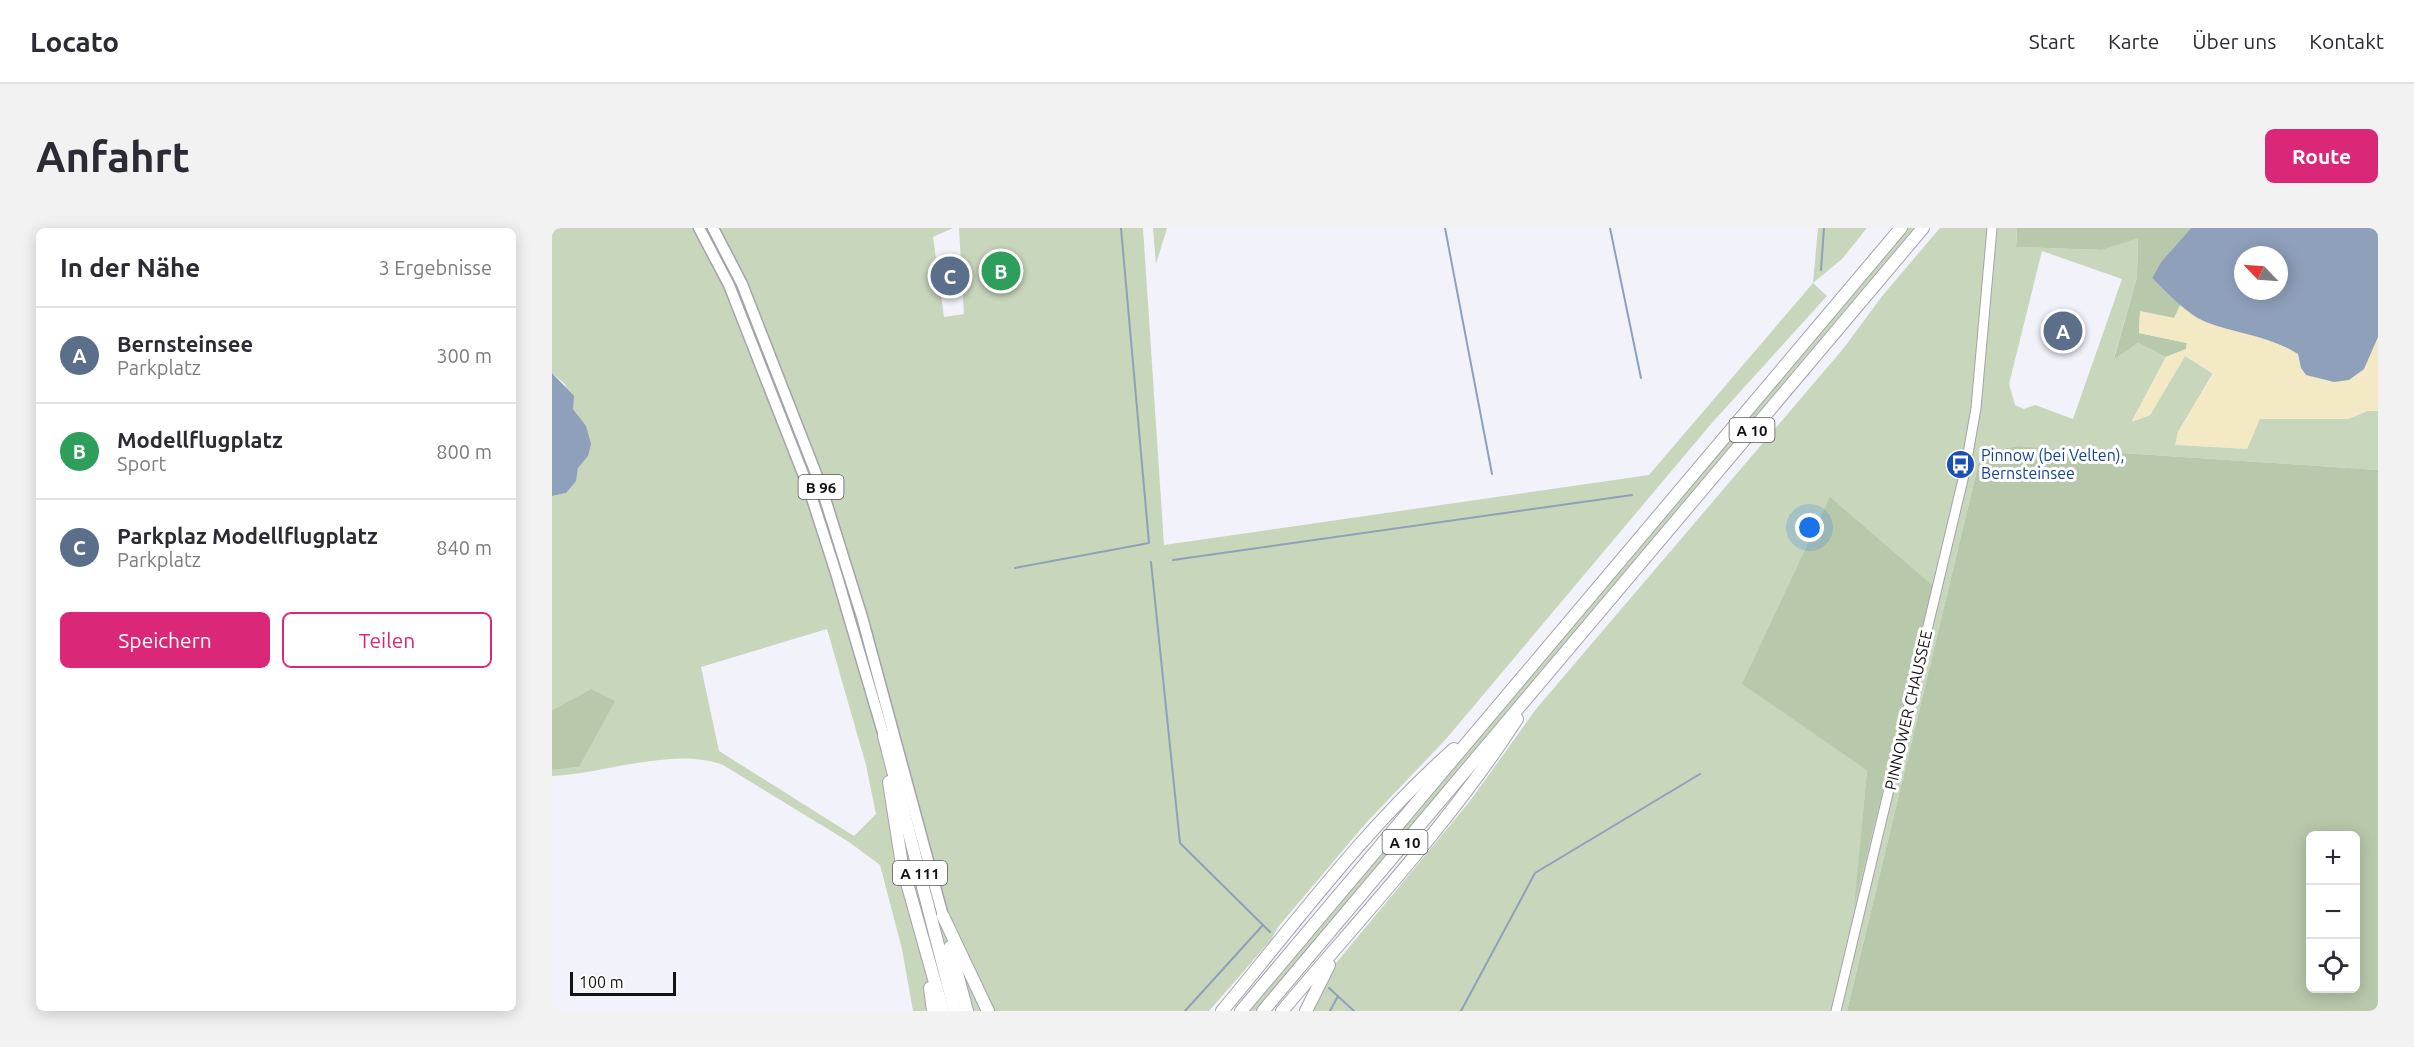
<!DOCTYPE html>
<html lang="de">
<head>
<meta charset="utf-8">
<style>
	:root { --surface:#fff; --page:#f2f2f3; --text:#2b2b33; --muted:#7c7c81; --line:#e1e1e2; --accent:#db2777 }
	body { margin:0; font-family:Ubuntu,sans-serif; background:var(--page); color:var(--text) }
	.controls { position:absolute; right:18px; bottom:18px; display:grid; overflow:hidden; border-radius:9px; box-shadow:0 3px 15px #0003 }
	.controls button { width:54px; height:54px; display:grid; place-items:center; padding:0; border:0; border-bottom:2px solid var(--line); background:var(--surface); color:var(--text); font:30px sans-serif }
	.compass { position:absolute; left:1682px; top:18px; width:54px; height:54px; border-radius:50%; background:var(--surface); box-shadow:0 3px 15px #0003; rotate:295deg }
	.scale { position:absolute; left:18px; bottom:15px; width:106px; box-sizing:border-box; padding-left:6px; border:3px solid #121215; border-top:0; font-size:16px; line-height:21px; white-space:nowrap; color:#121215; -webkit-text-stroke:4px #fff; paint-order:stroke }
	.you { position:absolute; left:1258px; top:300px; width:21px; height:21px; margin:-15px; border:4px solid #fff; border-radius:50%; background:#1a73e8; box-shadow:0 0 0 9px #1a73e833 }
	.badge { display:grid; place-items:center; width:39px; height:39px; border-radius:50%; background:var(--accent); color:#fff; font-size:20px; font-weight:700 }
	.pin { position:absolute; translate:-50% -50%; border:3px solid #fff; box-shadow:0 2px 6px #0006 }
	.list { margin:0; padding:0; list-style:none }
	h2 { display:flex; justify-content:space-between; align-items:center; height:78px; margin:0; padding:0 24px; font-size:26px }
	h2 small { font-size:20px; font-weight:400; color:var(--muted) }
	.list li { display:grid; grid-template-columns:39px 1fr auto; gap:18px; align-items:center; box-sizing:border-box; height:96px; padding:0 24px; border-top:2px solid var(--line) }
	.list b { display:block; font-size:22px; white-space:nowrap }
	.list p { margin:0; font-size:20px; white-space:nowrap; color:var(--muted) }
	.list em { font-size:20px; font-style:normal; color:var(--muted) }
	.actions { display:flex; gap:12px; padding:18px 24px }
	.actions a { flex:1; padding:14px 0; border:2px solid var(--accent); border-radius:9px; text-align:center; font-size:21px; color:var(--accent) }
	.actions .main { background:var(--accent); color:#fff }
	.icon { flex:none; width:33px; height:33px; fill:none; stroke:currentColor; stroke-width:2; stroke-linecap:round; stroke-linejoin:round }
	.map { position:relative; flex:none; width:1826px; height:783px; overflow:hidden; border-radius:9px }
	header { display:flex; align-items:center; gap:36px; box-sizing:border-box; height:84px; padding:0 30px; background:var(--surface); border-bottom:2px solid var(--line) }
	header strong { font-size:28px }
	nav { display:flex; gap:33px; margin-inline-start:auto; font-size:21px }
	.intro { display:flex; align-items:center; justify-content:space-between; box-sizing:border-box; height:144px; padding:0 36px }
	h1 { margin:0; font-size:42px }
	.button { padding:15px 27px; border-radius:9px; background:var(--accent); color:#fff; font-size:21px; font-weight:700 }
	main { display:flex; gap:36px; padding:0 36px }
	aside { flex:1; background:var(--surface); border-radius:9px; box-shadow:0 3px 15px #0003 }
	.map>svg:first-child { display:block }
	.green { fill:#c8d6bc; fill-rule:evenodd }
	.forest { fill:#b8c8ab; fill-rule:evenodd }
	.sand { fill:#f3e9c4 }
	.water { fill:#8fa0bb; fill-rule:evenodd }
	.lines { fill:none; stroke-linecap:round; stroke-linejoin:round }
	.stream { stroke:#8fa0bb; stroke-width:2 }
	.secondary-casing { stroke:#a4a3ab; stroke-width:11 }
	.trunk-casing { stroke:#a4a3ab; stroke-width:13 }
	.motorway-casing { stroke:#a4a3ab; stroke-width:14 }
	.secondary { stroke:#fff; stroke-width:9 }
	.trunk { stroke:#fff; stroke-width:10 }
	.motorway { stroke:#fff; stroke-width:12 }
	.labels { text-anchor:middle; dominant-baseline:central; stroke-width:6; stroke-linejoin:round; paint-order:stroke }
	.shield { fill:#fff; stroke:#59595b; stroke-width:1.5 }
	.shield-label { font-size:15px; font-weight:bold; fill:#121215 }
	.transit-label { font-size:16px; fill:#164399; stroke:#fff; text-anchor:start }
	.street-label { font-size:16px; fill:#121215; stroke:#fff }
</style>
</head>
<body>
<header>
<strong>Locato</strong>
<nav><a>Start</a><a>Karte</a><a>Über uns</a><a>Kontakt</a></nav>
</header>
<div class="intro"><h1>Anfahrt</h1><a class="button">Route</a></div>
<main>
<aside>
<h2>In der Nähe<small>3 Ergebnisse</small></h2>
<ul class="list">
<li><span class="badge" style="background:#5c6f8a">A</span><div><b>Bernsteinsee</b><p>Parkplatz</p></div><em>300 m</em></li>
<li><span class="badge" style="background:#2e9e5b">B</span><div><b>Modellflugplatz</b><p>Sport</p></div><em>800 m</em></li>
<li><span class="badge" style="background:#5c6f8a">C</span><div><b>Parkplaz Modellflugplatz</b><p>Parkplatz</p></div><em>840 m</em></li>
</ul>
<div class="actions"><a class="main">Speichern</a><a>Teilen</a></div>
</aside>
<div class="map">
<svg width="1826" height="783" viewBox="0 0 1826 783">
	<rect width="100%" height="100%" fill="#f2f2fa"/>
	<!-- green -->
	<g class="green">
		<path d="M0,0H401L381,9L392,89L412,86L407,0H591L612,317L1097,247L1261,55L1266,0H1315L1290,31L1261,55L1275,68L1159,196L894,511L814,595L726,699L719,712L657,783H442L413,725L404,698L414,748L431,783H361L350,721L328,637L297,614L171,537C122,518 52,546 0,548V542L27,539L39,461L0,482V268L14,265L26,240L36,228L34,199L21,181L13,156L0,145ZM275,401L314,537L324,586L302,608L167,523L149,439Z"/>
		<polygon points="601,0 615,0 604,36"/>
		<polygon points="1356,0 1362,0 703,783 697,783"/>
		<path d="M1388,0H1465L1464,19L1550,22L1586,9L1585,49L1562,130L1586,115L1614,129L1580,193L1598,187L1633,128L1661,145L1626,204L1624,217L1667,140L1796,191L1815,183H1826V242L1466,218L1429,225L1295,783H759L775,746L918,573L984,481L1291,121L1331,67ZM1490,23L1570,51L1521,191L1483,177L1472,181L1463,177L1457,156ZM1381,358L1303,675L1315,542Z"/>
	</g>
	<!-- forest -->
	<g class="forest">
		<polygon points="1465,0 1639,0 1609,34 1600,50 1629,76 1622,90 1588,84 1587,105 1635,115 1634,121 1614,129 1586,115 1562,131 1585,49 1586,10 1550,22 1464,19"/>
		<path d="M1466,218L1826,242V783H1295L1429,225ZM1758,608H1804V760H1758Z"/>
		<polygon points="1278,269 1381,358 1302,680 1315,542 1190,456"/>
		<polygon points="39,461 63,473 27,539 0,542 0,482"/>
	</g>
	<!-- sand -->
	<polygon class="sand" points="1629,76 1651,93 1730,116 1746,126 1749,140 1754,147 1782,154 1812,141 1826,109 1826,183 1815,183 1796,191 1708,191 1695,221 1623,217 1626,204 1661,146 1633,128 1598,187 1580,194 1614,129 1634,121 1635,115 1587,105 1588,83 1622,90"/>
	<!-- water -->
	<g class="water">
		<path d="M1639,0H1826V109L1812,141L1797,152L1782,154L1754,147L1749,140L1746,126C1718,108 1685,106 1654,94C1634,86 1615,64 1600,50L1609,34ZM1691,27H1727V63H1691Z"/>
		<polygon points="0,145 22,168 21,181 34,198 39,216 36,228 26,240 24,253 14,265 0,268"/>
	</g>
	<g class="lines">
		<!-- stream -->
		<g class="stream">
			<polyline points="893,0 940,246"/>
			<polyline points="1058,0 1089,150"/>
			<polyline points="1269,42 1272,0"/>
			<polyline points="621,332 1080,267"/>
			<polyline points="599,334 628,615 718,704"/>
			<polyline points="463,340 597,315 569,0"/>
			<polyline points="777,760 802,783"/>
			<polyline points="633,783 711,697"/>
			<polyline points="778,783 786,768"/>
			<polyline points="909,783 983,645 1148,546"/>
		</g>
		<defs>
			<polyline id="secondary" points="1284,783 1413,243 1424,180 1440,0"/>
			<g id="trunk">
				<polyline points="147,0 177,57 257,261 284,345 332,508"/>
				<polyline points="161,0 190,56 270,261 310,389 391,688"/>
			</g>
			<g id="motorway">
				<polyline points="332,508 403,783"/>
				<polyline points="337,554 350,637 391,783"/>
				<polyline points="391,688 436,783"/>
				<polyline points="398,719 415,783"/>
				<polyline points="378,760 381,783"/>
				<path d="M670,783C745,693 814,599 902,521"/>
				<polyline points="689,783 1349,0"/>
				<polyline points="711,783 1371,0"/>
				<path d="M730,783C811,687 897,596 965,491"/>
				<polyline points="754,783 777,737"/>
			</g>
		</defs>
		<!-- secondary casing -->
		<use href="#secondary" class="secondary-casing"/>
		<!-- trunk casing -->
		<use href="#trunk" class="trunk-casing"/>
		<!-- motorway casing -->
		<use href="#motorway" class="motorway-casing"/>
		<!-- secondary -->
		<use href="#secondary" class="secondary"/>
		<!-- trunk -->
		<use href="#trunk" class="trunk"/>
		<!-- motorway -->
		<use href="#motorway" class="motorway"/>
	</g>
	<!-- icons -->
	<defs>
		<symbol id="bus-disc" viewBox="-11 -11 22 22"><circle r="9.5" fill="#1a4fb4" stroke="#fff"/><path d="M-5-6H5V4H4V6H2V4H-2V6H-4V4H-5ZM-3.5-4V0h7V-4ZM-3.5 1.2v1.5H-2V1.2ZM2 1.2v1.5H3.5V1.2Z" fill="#fff"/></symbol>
	</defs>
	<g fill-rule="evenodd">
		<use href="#bus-disc" x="1392" y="220" width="33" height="33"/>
	</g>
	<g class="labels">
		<!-- shield labels -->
		<g class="shield">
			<rect x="1177.5" y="190" width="45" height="24" rx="4.5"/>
			<rect x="246.5" y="247" width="45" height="24" rx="4.5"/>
			<rect x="830.5" y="602" width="45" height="24" rx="4.5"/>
			<rect x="341" y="633" width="54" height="24" rx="4.5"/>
		</g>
		<g class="shield-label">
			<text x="1200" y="202">A 10</text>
			<text x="269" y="259">B 96</text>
			<text x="853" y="614">A 10</text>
			<text x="368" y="645">A 111</text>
		</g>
		<!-- transit labels -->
		<g class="transit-label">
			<text x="1429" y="227">Pinnow (bei Velten),<tspan x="1429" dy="18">Bernsteinsee</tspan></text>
		</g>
		<!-- street labels -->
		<g class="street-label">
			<text transform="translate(1356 482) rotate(-77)">PINNOWER CHAUSSEE</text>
		</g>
	</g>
</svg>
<div class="controls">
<button>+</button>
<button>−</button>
<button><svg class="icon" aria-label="locate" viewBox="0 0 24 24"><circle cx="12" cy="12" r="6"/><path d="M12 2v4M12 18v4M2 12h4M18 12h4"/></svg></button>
</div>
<svg class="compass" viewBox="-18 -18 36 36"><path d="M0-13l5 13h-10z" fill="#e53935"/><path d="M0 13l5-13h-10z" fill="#7c7c81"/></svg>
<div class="scale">100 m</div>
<div class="you"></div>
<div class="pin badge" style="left:1511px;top:103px;background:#5c6f8a">A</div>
<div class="pin badge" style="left:449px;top:43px;background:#2e9e5b">B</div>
<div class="pin badge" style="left:398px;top:48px;background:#5c6f8a">C</div>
</div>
</main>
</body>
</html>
